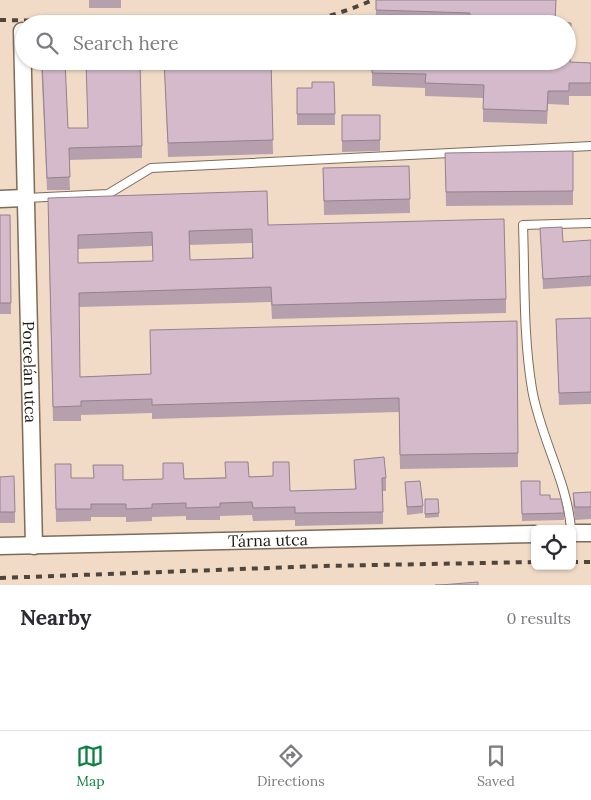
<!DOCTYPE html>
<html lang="en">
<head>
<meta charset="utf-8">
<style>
	:root { --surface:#fff; --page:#f7f7f7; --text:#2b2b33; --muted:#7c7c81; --line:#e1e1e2; --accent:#0b8043 }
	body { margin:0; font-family:Lora,serif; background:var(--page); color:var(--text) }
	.controls { position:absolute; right:15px; bottom:15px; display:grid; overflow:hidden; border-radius:8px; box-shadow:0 1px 4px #0004 }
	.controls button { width:45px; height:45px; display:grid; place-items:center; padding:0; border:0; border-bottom:1px solid var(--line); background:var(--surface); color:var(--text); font:25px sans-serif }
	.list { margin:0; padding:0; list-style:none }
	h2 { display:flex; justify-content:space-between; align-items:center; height:65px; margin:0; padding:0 20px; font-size:21px }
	h2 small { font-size:16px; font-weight:400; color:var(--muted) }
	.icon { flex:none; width:28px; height:28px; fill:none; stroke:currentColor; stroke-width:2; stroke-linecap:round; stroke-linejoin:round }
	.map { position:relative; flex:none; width:591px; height:585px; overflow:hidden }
	.search { position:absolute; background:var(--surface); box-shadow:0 1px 4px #0004; left:15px; right:15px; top:15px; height:55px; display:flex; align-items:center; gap:12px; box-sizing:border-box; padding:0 18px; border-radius:28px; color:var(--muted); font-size:19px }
	.sheet { height:145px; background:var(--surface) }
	nav { display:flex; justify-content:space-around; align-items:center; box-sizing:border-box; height:70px; border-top:1px solid var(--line); background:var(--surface); font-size:14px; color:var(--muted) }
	nav a { display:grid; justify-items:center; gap:2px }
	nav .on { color:var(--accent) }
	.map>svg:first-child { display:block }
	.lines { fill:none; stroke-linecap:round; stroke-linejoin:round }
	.lane-casing { stroke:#7e6b59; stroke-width:10 }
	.street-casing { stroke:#7e6b59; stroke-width:19 }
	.lane { stroke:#fff; stroke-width:8 }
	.street { stroke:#fff; stroke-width:16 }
	.rail { stroke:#50453b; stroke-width:4; stroke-dasharray:6 6; stroke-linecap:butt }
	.wall { fill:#b6a0ae; fill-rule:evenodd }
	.building { fill:#d4baca; stroke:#94828d; fill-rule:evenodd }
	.labels { text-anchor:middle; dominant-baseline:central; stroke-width:4; stroke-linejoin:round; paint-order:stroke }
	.street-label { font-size:16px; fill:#221b13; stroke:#f1dbc6 }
</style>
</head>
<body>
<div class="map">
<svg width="591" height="585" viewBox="0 0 591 585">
	<rect width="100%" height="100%" fill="#f1dbc6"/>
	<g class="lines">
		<defs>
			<g id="lane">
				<polyline points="26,198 108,194 151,168 591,146"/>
				<path d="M571,529C567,480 540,437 532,389C523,335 525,279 523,225L591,223"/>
			</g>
			<g id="street">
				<path id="s1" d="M22,31L34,546"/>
				<polyline points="0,199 25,198"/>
				<polyline points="572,533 591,533"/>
				<path id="s2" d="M0,546L535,534"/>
			</g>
		</defs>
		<!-- lane casing -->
		<use href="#lane" class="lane-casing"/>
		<!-- street casing -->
		<use href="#street" class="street-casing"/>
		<!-- lane -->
		<use href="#lane" class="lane"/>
		<!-- street -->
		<use href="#street" class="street"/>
		<!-- rail -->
		<g class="rail">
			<polyline points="0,20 249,24"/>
			<path d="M295,24C322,19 347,11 373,0"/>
			<polyline points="572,562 591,562"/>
			<polyline points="0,578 322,566 535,562"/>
		</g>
	</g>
	<!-- wall -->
	<g class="wall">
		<rect x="89" y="0" width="32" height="8"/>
		<polygon points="376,0 556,0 556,22 571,23 570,62 591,63 591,96 569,96 569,105 548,104 547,124 483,122 483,98 425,96 425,88 372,86 372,61 567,61 567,24 376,23"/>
		<polygon points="41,61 65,61 68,128 142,146 142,158 69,160 70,190 47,190"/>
		<polygon points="164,61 271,61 273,154 168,157"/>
		<polygon points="334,82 335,125 297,125 297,88 312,88"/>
		<polygon points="342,115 380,115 380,151 342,152"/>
		<polygon points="573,151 573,205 446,206 445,153"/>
		<polygon points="409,166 410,213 324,215 323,168"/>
		<path d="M48,212L268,225L506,299V313L272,319L271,302L79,307L80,377L151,374L150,344L517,321L518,467L400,469L399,412L152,419V413L81,415V421H53ZM252,243V258L190,260L189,245ZM152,246L153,261L78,263V249Z"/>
		<polygon points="0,215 10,215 11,314 0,314"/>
		<polygon points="540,228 563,242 591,240 591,286 543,289"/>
		<polygon points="591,318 591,404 559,405 556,319"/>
		<polygon points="354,460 386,478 386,491 383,491 383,524 295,526 295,520 253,521 252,515 220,516 220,520 186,520 186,516 152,517 152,521 126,522 126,517 91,517 91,521 56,522 55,464 71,478 123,480 273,476 273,462 290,491 355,489"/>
		<polygon points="0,477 15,512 15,523 0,523"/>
		<polygon points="521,481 540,495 550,499 564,513 564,520 522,521"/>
		<polygon points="405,482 423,506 423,513 407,515"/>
		<polygon points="591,492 591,519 575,520 573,505 573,493"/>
		<polygon points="425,499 438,499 439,517 425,518"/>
	</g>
	<!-- building -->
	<g class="building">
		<polygon points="376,0 556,0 555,22 571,23 570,62 591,63 591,83 569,83 569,91 548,91 547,111 483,109 484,85 425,83 426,74 372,73 372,61 567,61 567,24 470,24 470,13 376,10"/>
		<polygon points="42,61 65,61 68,128 88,128 86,61 140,61 142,146 69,148 70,177 47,178"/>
		<polygon points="164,61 271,61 273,140 168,143"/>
		<polygon points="312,82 334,82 335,114 297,114 297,88 312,88"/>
		<polygon points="342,115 380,115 380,140 342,141"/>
		<polygon points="573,151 573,191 446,192 445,153"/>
		<polygon points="409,166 410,199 324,201 323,168"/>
		<path d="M267,191L268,225L504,219L506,299L272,305L271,287L79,293L80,377L151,374L150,330L517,321L518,453L400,455L399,398L152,405V399L81,401V406L53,407L48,198ZM252,229L253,258L190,260L189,231ZM152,232L153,261L78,263V235Z"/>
		<polygon points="0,215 10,215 11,303 0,303"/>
		<polygon points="562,227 563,242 591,240 591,276 543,279 540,228"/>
		<polygon points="591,318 591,392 559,393 556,319"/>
		<polygon points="384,457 386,478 382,478 383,512 295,513 295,507 253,508 252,502 220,503 220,507 186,508 186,503 152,504 152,508 126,509 126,504 91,504 91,509 56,509 55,464 71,464 71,478 94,478 93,465 123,465 123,480 163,479 163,463 183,463 184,479 226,478 225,462 248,462 249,477 273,476 273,462 289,462 290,491 356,489 354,460"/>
		<polygon points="14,476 15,512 0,512 0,477"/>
		<polygon points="420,481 423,506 407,507 405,482"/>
		<polygon points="521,481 540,481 540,495 550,495 550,499 561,499 564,513 522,514"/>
		<polygon points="591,492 591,507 575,507 573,493"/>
		<polygon points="425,499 438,499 439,513 425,514"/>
		<polygon points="478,582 478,585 435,585 440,585"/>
	</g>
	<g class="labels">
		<!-- street labels -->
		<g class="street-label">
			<text stroke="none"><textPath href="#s1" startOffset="341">Porcelán utca</textPath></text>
			<text stroke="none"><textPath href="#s2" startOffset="268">Tárna utca</textPath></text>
		</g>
	</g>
</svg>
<div class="controls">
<button><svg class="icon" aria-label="locate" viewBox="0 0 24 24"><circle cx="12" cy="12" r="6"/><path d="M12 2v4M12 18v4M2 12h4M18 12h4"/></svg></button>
</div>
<div class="search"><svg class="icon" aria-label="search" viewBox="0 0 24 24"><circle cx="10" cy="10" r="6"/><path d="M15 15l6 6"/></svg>Search here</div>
</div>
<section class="sheet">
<h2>Nearby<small>0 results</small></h2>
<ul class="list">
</ul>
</section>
<nav>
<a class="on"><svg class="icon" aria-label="map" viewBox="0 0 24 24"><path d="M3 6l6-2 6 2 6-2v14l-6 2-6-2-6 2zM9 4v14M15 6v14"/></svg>Map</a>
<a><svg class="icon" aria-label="directions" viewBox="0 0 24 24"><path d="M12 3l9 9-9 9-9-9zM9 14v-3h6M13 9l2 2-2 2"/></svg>Directions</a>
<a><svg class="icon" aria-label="saved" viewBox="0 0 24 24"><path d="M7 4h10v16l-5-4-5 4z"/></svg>Saved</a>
</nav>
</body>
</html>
